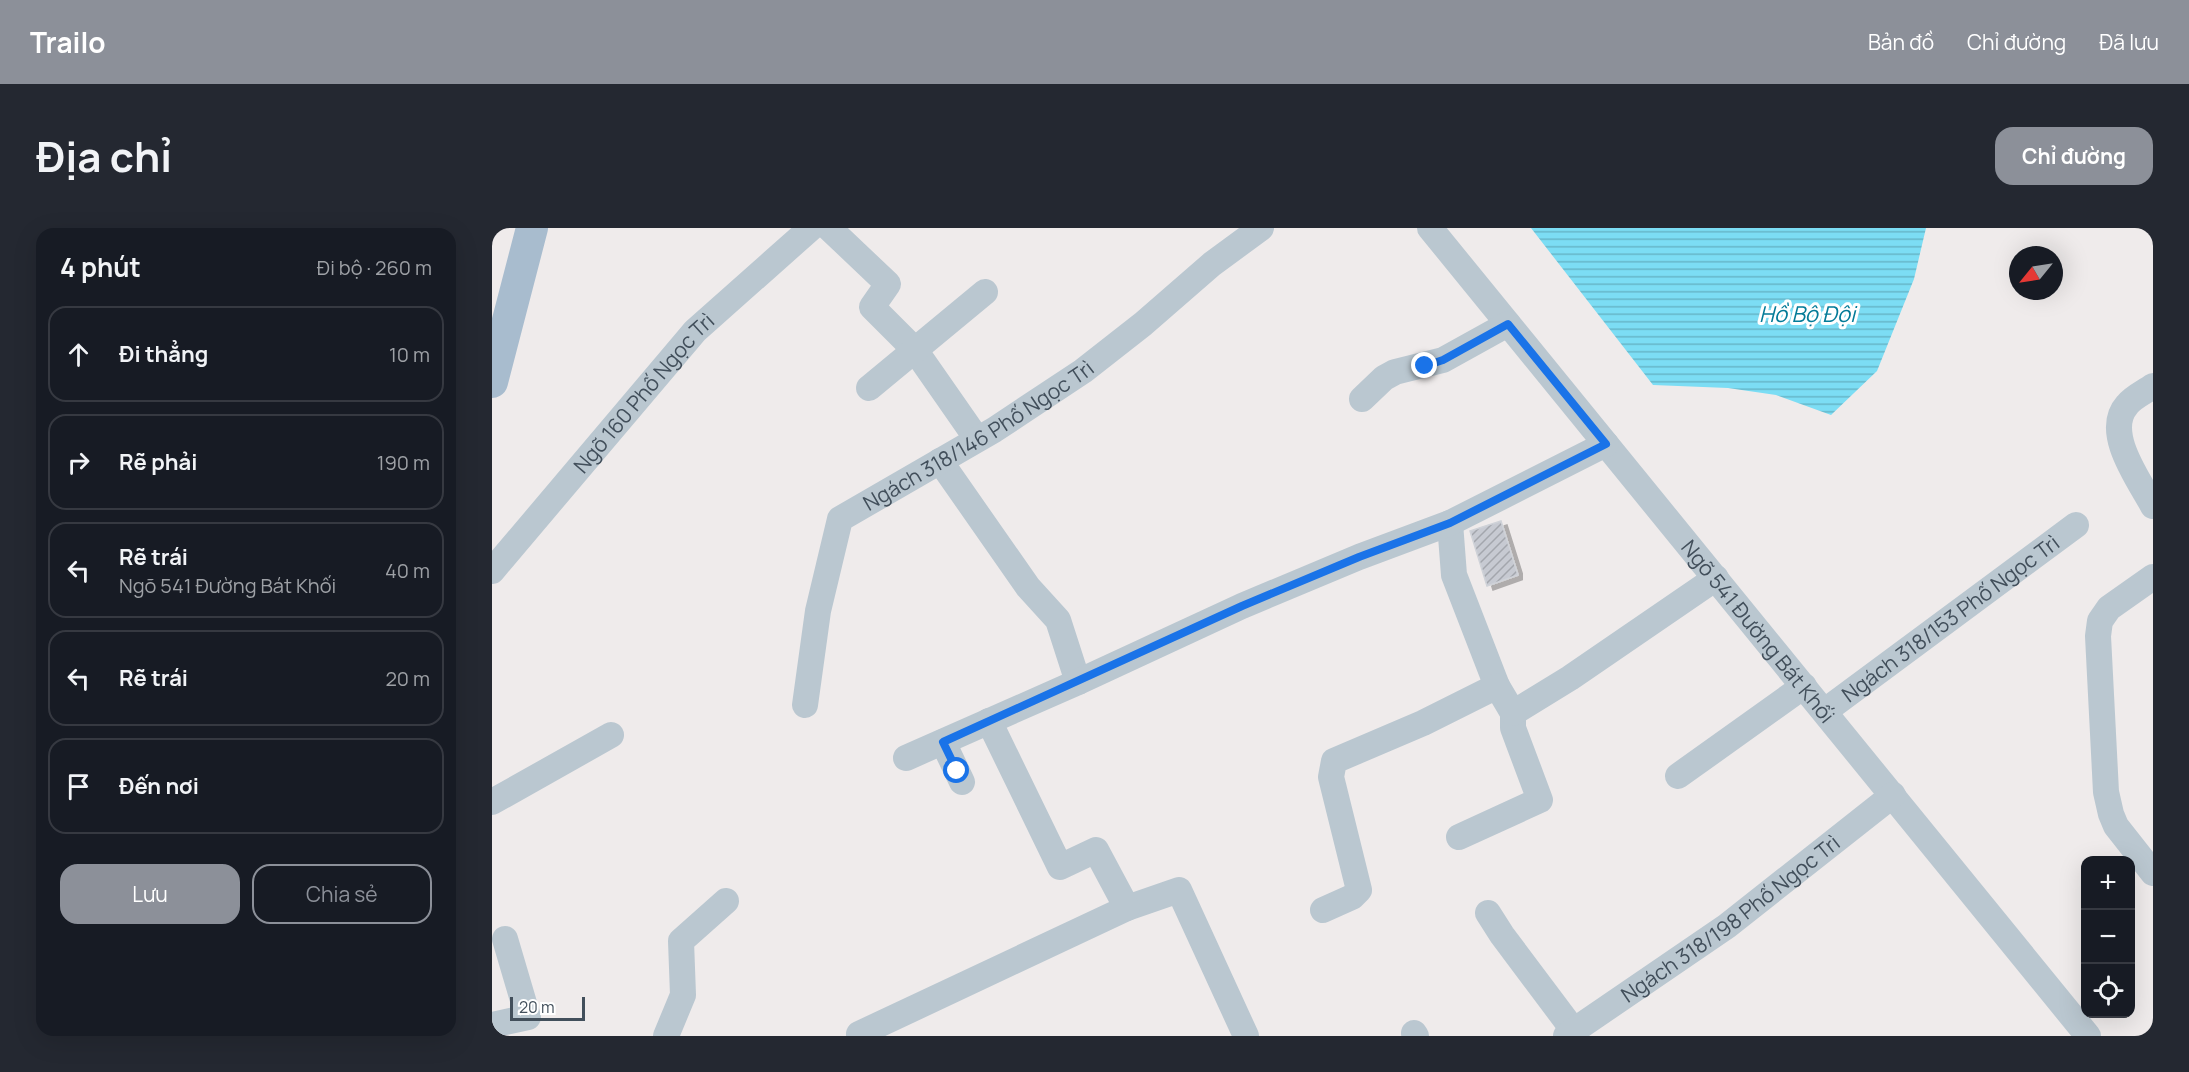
<!DOCTYPE html>
<html lang="vi">
<head>
<meta charset="utf-8">
<style>
	:root { --surface:#171b24; --page:#242831; --text:#f1f3f6; --muted:#9ea1a6; --line:#363941; --accent:#8c9099 }
	body { margin:0; font-family:Manrope,sans-serif; background:var(--page); color:var(--text) }
	.controls { position:absolute; right:18px; bottom:18px; display:grid; overflow:hidden; border-radius:12px; box-shadow:0 6px 24px #0002 }
	.controls button { width:54px; height:54px; display:grid; place-items:center; padding:0; border:0; border-bottom:2px solid var(--line); background:var(--surface); color:var(--text); font:30px sans-serif }
	.compass { position:absolute; left:1517px; top:18px; width:54px; height:54px; border-radius:50%; background:var(--surface); box-shadow:0 6px 24px #0002; rotate:240deg }
	.scale { position:absolute; left:18px; bottom:15px; width:75px; box-sizing:border-box; padding-left:6px; border:3px solid #424f5b; border-top:0; font-size:16px; line-height:21px; white-space:nowrap; color:#424f5b; -webkit-text-stroke:4px #fff; paint-order:stroke }
	.stop { position:absolute; width:18px; height:18px; margin:-14px; border:4px solid #1a73e8; border-radius:50%; background:#fff }
	.stop.end { background:#1a73e8; border-color:#fff; box-shadow:0 2px 6px #0008 }
	.list { margin:0; padding:0; list-style:none }
	h2 { display:flex; justify-content:space-between; align-items:center; height:78px; margin:0; padding:0 24px; font-size:26px }
	h2 small { font-size:20px; font-weight:400; color:var(--muted) }
	.list li { display:grid; grid-template-columns:39px 1fr auto; gap:18px; align-items:center; box-sizing:border-box; height:96px; margin:0 12px 12px; padding:0 12px; border:2px solid var(--line); border-radius:18px }
	.list b { display:block; font-size:22px; white-space:nowrap }
	.list p { margin:0; font-size:20px; white-space:nowrap; color:var(--muted) }
	.list em { font-size:20px; font-style:normal; color:var(--muted) }
	.actions { display:flex; gap:12px; padding:18px 24px }
	.actions a { flex:1; padding:14px 0; border:2px solid var(--accent); border-radius:18px; text-align:center; font-size:21px; color:var(--accent) }
	.actions .main { background:var(--accent); color:#fff }
	.icon { flex:none; width:33px; height:33px; fill:none; stroke:currentColor; stroke-width:2; stroke-linecap:round; stroke-linejoin:round }
	.map { position:relative; flex:none; width:1661px; height:808px; overflow:hidden; border-radius:18px }
	header { display:flex; align-items:center; gap:36px; box-sizing:border-box; height:84px; padding:0 30px; background:var(--accent); color:#fff }
	header strong { font-size:28px }
	nav { display:flex; gap:33px; margin-inline-start:auto; font-size:21px }
	.intro { display:flex; align-items:center; justify-content:space-between; box-sizing:border-box; height:144px; padding:0 36px }
	h1 { margin:0; font-size:42px }
	.button { padding:15px 27px; border-radius:18px; background:var(--accent); color:#fff; font-size:21px; font-weight:700 }
	main { display:flex; gap:36px; padding:0 36px }
	aside { flex:1; background:var(--surface); border-radius:18px; box-shadow:0 6px 24px #0002 }
	.map>svg:first-child { display:block }
	.water { fill:url(#water-rules) }
	.building { fill:url(#building-hatch); stroke:#cfd2d8; stroke-width:1.5; filter:url(#shadow) }
	.lines { fill:none; stroke-linecap:round; stroke-linejoin:round }
	.minor { stroke:#bac7d0; stroke-width:26 }
	.major { stroke:#a8bcce; stroke-width:32 }
	.route { stroke:#1a73e8; stroke-width:8 }
	.labels { text-anchor:middle; dominant-baseline:central; stroke-width:6; stroke-linejoin:round; paint-order:stroke }
	.street-label { font-size:21px; fill:#424f5b; stroke:#fff }
	.water-label { font-size:22px; font-style:italic; fill:#037b98; stroke:#fff }
</style>
</head>
<body>
<header>
<strong>Trailo</strong>
<nav><a>Bản đồ</a><a>Chỉ đường</a><a>Đã lưu</a></nav>
</header>
<div class="intro"><h1>Địa chỉ</h1><a class="button">Chỉ đường</a></div>
<main>
<aside>
<h2>4 phút<small>Đi bộ · 260 m</small></h2>
<ul class="list">
<li><svg class="icon" aria-label="ahead" viewBox="0 0 24 24"><path d="M12 20V5M6 11l6-6 6 6"/></svg><div><b>Đi thẳng</b></div><em>10 m</em></li>
<li><svg class="icon" aria-label="right" viewBox="0 0 24 24"><path d="M7 20v-9h11M14 6l5 5-5 5"/></svg><div><b>Rẽ phải</b></div><em>190 m</em></li>
<li><svg class="icon" aria-label="left" viewBox="0 0 24 24"><path d="M17 20v-9H6M10 6l-5 5 5 5"/></svg><div><b>Rẽ trái</b><p>Ngõ 541 Đường Bát Khối</p></div><em>40 m</em></li>
<li><svg class="icon" aria-label="left" viewBox="0 0 24 24"><path d="M17 20v-9H6M10 6l-5 5 5 5"/></svg><div><b>Rẽ trái</b></div><em>20 m</em></li>
<li><svg class="icon" aria-label="arrive" viewBox="0 0 24 24"><path d="M6 21V4h12l-3 4 3 4H6"/></svg><div><b>Đến nơi</b></div></li>
</ul>
<div class="actions"><a class="main">Lưu</a><a>Chia sẻ</a></div>
</aside>
<div class="map">
<svg width="1661" height="808" viewBox="0 0 1661 808">
	<defs>
		<pattern id="water-rules" width="6" height="5" patternUnits="userSpaceOnUse" patternTransform="scale(1.5)"><rect width="6" height="5" fill="#7cddf4"/><path d="M0 2.5h6" fill="none" stroke="#67b6c9"/></pattern>
		<pattern id="building-hatch" width="6" height="6" patternUnits="userSpaceOnUse" patternTransform="scale(1.5)"><rect width="6" height="6" fill="#c7cad2"/><path d="M-1 1l2-2M0 6l6-6M5 7l2-2" fill="none" stroke="#a3a6ad"/></pattern>
		<filter id="shadow"><feDropShadow dx="6" dy="4" stdDeviation="0" flood-color="#0004"/></filter>
	</defs>
	<rect width="100%" height="100%" fill="#efebeb"/>
	<!-- water -->
	<polygon class="water" points="1039,0 1434,0 1422,51 1385,143 1339,187 1284,167 1236,160 1161,157"/>
	<!-- building -->
	<polygon class="building" points="1009,293 1026,347 995,358 978,303"/>
	<g class="lines">
		<!-- minor -->
		<g class="minor">
			<polyline points="337,0 396,56 380,79 423,122 485,211"/>
			<path id="s1" d="M938,0L1596,808"/>
			<path d="M1661,158C1653,164 1641,169 1635,177C1611,204 1647,252 1661,278"/>
			<polyline points="377,160 493,64"/>
			<polyline points="870,171 892,150 903,144 951,132 1016,96"/>
			<polyline points="448,233 536,359 566,392 586,454"/>
			<polyline points="958,295 962,347 1005,458"/>
			<path id="s2" d="M0,343L203,103L319,0"/>
			<polyline points="1661,349 1617,380 1608,393 1606,408 1614,564 1619,586 1624,598 1661,645"/>
			<path id="s3" d="M313,477L326,383L348,291L502,202L591,143L651,96L720,36L769,0"/>
			<path id="s4" d="M1333,483L1584,297"/>
			<polyline points="451,514 470,554"/>
			<polyline points="414,530 586,454 750,378 867,329 958,295 1114,216"/>
			<polyline points="1186,548 1312,458"/>
			<polyline points="0,574 119,507"/>
			<polyline points="967,609 1048,572 1021,500 1021,485"/>
			<polyline points="635,680 687,662 754,808"/>
			<polyline points="831,682 860,669 867,662 839,549 842,533 931,495 1005,458 1021,485 1078,450 1224,350"/>
			<polyline points="996,685 1010,707 1082,803"/>
			<polyline points="0,797 36,789 13,711"/>
			<polyline points="922,805 924,808"/>
			<polyline points="367,806 635,680 604,622 568,639 497,493"/>
			<polyline points="174,808 191,767 189,713 234,673"/>
			<path id="s5" d="M1074,808L1235,698L1401,567"/>
		</g>
		<!-- major -->
		<polyline class="major" points="0,154 40,0"/>
	</g>
	<g class="lines">
		<!-- route -->
		<polyline class="route" points="465,543 451,514 750,378 867,329 958,295 1114,216 1016,96 951,132 933,138"/>
	</g>
	<g class="labels">
		<!-- street labels -->
		<g class="street-label">
			<text stroke="none"><textPath href="#s2" startOffset="234">Ngõ 160 Phố Ngọc Trì</textPath></text>
			<text stroke="none"><textPath href="#s3" startOffset="351">Ngách 318/146 Phố Ngọc Trì</textPath></text>
			<text stroke="none"><textPath href="#s4" startOffset="156">Ngách 318/153 Phố Ngọc Trì</textPath></text>
			<text stroke="none"><textPath href="#s1" startOffset="520">Ngõ 541 Đường Bát Khối</textPath></text>
			<text stroke="none"><textPath href="#s5" startOffset="202">Ngách 318/198 Phố Ngọc Trì</textPath></text>
		</g>
		<!-- water labels -->
		<g class="water-label">
			<text x="1315" y="86">Hồ Bộ Đội</text>
		</g>
	</g>
</svg>
<div class="controls">
<button>+</button>
<button>−</button>
<button><svg class="icon" aria-label="locate" viewBox="0 0 24 24"><circle cx="12" cy="12" r="6"/><path d="M12 2v4M12 18v4M2 12h4M18 12h4"/></svg></button>
</div>
<svg class="compass" viewBox="-18 -18 36 36"><path d="M0-13l5 13h-10z" fill="#e53935"/><path d="M0 13l5-13h-10z" fill="#9ea1a6"/></svg>
<div class="scale">20 m</div>
<div class="stop" style="left:465px;top:543px"></div>
<div class="stop end" style="left:933px;top:138px"></div>
</div>
</main>
</body>
</html>
